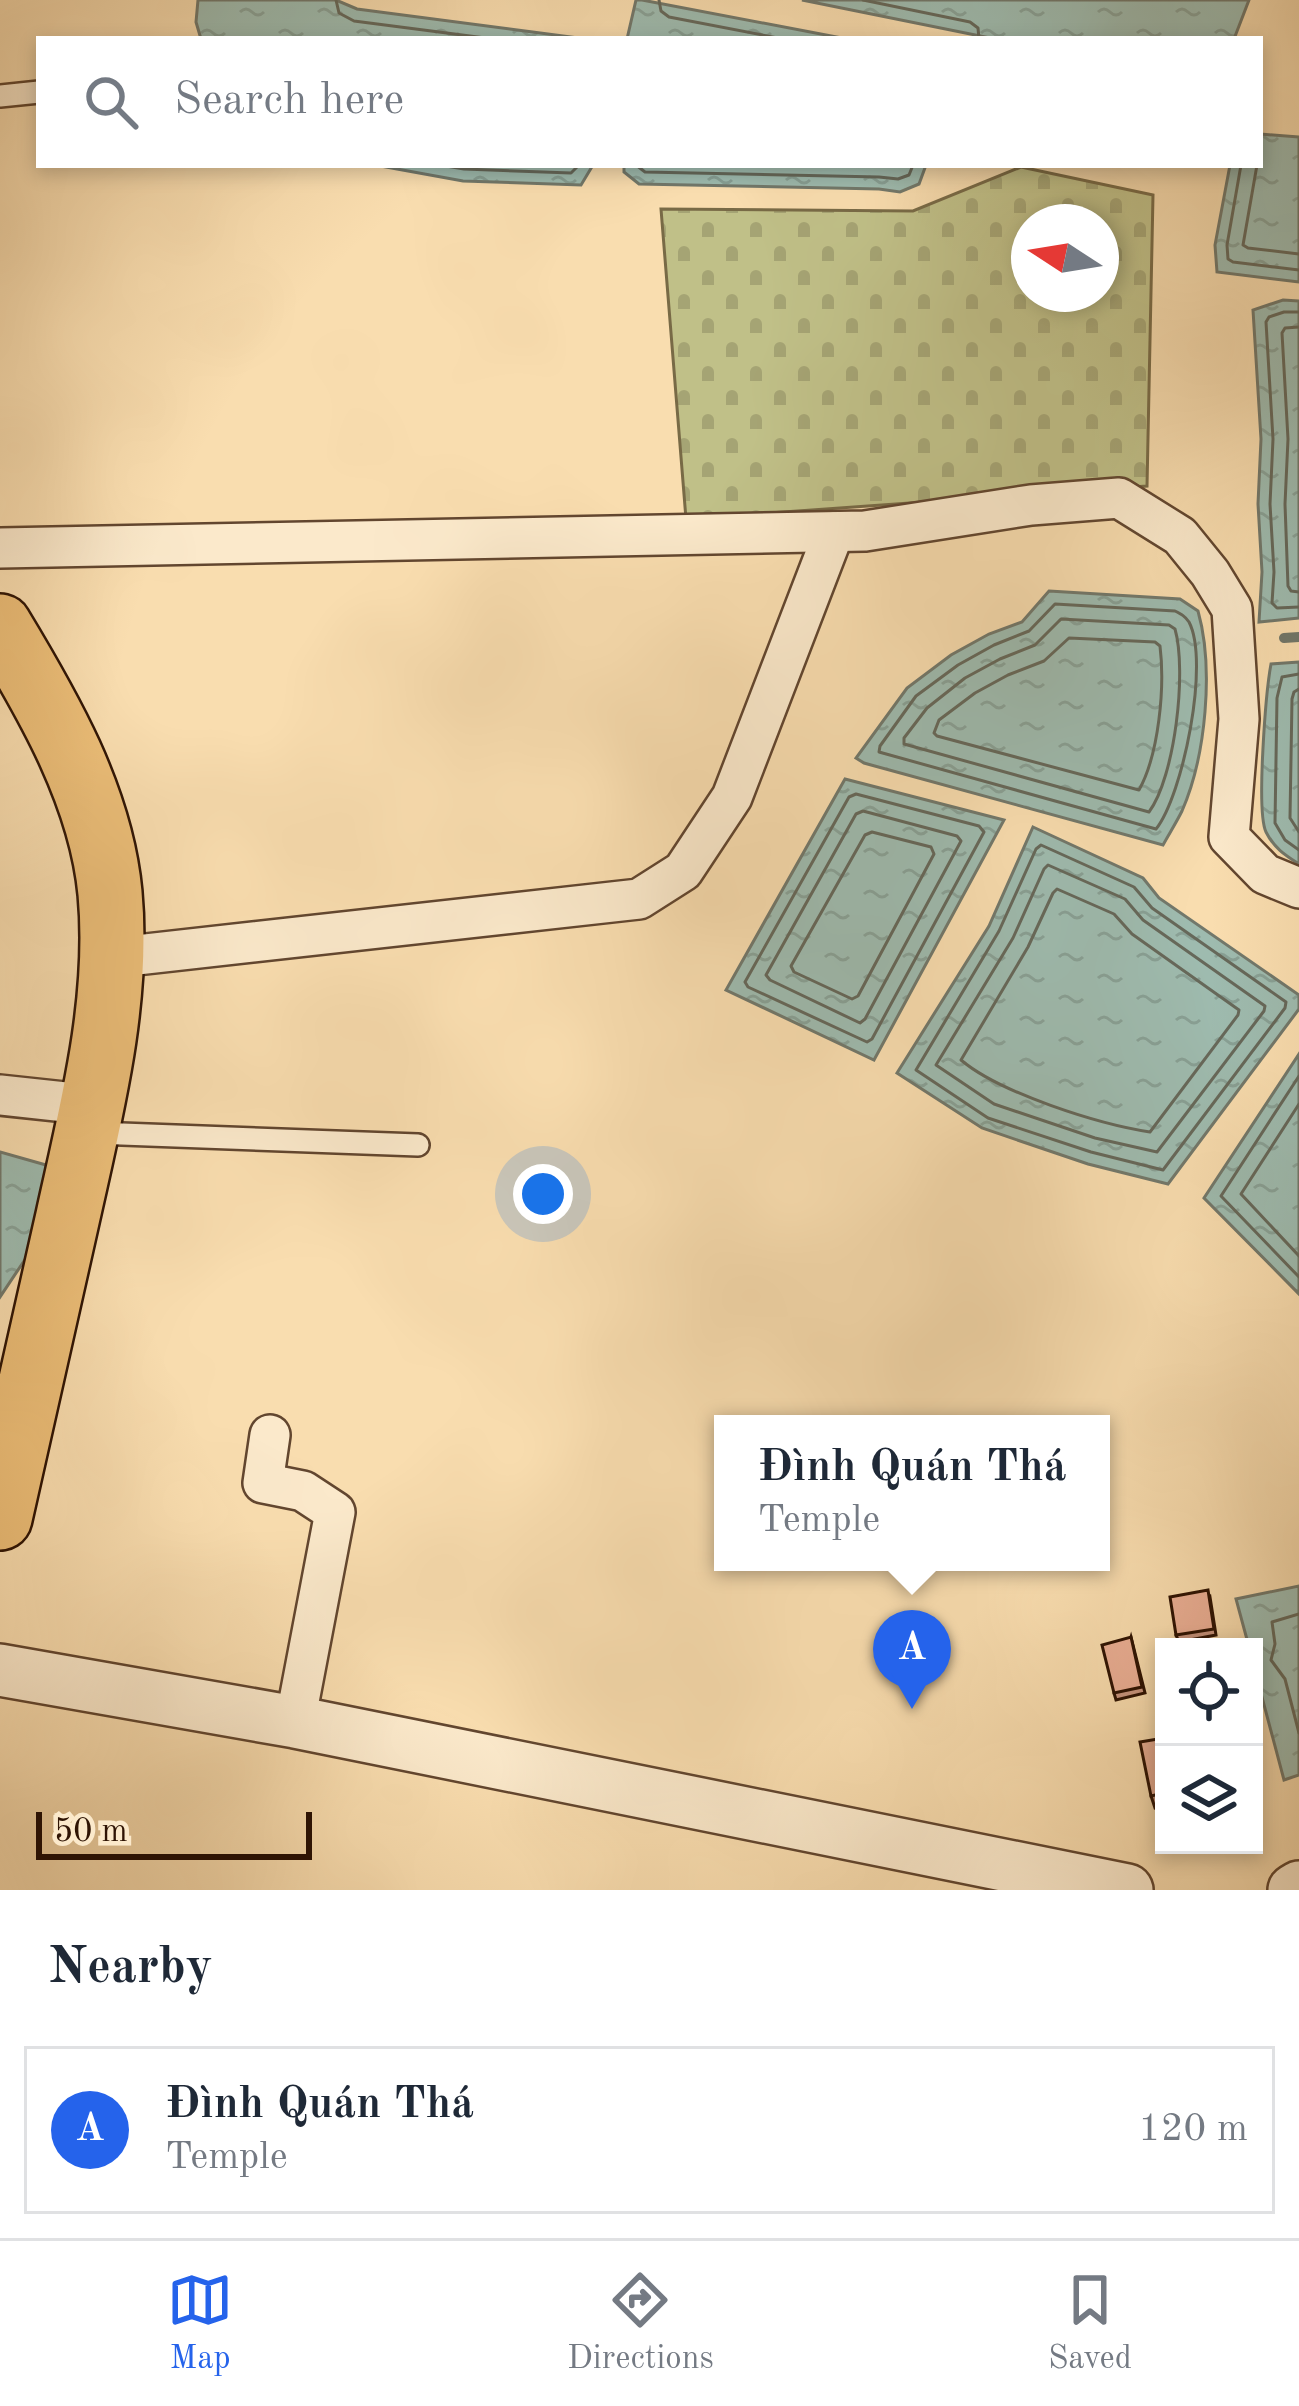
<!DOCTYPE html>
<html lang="en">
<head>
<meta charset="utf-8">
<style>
	:root { --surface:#fff; --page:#f2f2f3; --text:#1f2937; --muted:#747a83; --line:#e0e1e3; --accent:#2563eb }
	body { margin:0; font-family:"Old Standard TT",serif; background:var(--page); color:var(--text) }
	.controls { position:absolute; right:36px; bottom:36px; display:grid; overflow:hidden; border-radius:0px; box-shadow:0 6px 18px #0003 }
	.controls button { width:108px; height:108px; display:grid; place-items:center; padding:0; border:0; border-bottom:3px solid var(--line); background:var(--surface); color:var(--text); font:60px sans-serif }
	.compass { position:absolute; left:1011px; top:204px; width:108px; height:108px; border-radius:50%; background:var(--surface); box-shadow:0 6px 18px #0003; rotate:282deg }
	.scale { position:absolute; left:36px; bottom:30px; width:276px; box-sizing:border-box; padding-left:12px; border:6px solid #2f1404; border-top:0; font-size:33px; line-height:42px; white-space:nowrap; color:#2f1404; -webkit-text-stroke:9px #fbe9cb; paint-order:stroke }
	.you { position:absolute; left:543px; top:1194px; width:42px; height:42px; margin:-30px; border:9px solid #fff; border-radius:50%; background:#1a73e8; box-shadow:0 0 0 18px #1a73e833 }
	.badge { display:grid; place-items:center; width:78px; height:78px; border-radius:50%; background:var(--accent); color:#fff; font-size:39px; font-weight:700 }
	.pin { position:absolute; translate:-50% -99px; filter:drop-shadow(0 3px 6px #0008) }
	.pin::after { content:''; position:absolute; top:63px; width:42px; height:36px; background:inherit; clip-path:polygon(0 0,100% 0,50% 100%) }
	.popup { position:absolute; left:714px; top:1415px; width:396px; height:156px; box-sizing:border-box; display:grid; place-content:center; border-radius:0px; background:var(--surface); filter:drop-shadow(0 3px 9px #0005); font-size:39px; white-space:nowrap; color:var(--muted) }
	.popup b { font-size:45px; color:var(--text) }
	.popup::after { content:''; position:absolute; left:50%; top:100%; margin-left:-24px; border:24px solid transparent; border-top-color:var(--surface) }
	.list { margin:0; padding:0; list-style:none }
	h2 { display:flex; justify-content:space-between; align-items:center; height:156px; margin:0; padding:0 48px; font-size:51px }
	h2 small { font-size:39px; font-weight:400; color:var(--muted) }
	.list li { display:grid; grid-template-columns:78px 1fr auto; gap:36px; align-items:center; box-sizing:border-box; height:168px; margin:0 24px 24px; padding:0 24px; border:3px solid var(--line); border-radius:0px }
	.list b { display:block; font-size:45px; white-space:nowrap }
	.list p { margin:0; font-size:39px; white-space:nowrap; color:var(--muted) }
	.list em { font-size:39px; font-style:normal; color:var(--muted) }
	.icon { flex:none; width:66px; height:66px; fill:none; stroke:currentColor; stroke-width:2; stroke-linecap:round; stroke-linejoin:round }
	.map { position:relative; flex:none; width:1299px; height:1890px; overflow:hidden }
	.search { position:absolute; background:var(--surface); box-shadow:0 6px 18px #0003; left:36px; right:36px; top:36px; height:132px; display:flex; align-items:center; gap:30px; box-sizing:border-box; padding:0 42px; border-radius:0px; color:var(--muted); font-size:45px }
	.sheet { height:348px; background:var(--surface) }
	nav { display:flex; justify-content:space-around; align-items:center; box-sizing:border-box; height:168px; border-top:3px solid var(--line); background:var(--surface); font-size:33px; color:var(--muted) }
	nav a { display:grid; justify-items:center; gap:6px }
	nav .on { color:var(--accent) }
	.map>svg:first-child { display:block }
	.cemetery { fill:url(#cemetery-stones); stroke:#786a46; stroke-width:3; fill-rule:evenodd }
	.water { fill:url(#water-ripples); stroke:#72786b; stroke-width:3 }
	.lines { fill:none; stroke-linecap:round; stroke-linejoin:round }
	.shore { stroke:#66685a; stroke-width:3 }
	.stream { stroke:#72786b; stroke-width:10 }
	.service-casing { stroke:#62462f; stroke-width:26 }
	.minor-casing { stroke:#62462f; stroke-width:44 }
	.tertiary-casing { stroke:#62462f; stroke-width:56 }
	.primary-casing { stroke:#2f1404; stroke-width:68 }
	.service { stroke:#fbe9cb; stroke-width:21 }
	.minor { stroke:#fbe9cb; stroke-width:39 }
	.tertiary { stroke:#fbe9cb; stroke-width:51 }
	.primary { stroke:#ecbe78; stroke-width:63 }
	.wall { fill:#c99680; stroke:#2f1404; stroke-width:3 }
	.building { fill:#eaaf95; stroke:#2f1404; stroke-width:3 }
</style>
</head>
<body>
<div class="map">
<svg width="1299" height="1890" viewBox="0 0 1299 1890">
	<defs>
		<pattern id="cemetery-stones" width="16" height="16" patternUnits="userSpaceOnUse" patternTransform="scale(3)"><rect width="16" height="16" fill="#c0c088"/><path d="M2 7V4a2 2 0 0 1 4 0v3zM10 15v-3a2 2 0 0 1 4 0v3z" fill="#a5a474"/></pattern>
		<pattern id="water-ripples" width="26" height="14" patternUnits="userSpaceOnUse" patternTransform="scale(3)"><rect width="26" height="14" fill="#9ebbaf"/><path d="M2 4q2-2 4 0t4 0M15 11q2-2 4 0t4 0" fill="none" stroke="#88a095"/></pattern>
	</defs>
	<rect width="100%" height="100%" fill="#f9ddaf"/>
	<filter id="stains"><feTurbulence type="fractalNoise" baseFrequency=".00167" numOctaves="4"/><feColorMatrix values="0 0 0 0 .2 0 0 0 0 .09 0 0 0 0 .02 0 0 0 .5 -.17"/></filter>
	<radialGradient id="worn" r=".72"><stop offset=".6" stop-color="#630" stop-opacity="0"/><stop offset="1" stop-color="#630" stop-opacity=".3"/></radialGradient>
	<!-- cemetery -->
	<path class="cemetery" d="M1021,167L1153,195L1147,486L686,519L661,209L913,211ZM1029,222H1101V294H1029Z"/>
	<!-- water -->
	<g class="water">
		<polygon points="198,0 336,0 357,9 586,39 201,39 196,22"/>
		<polygon points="636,0 642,0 847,39 627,39"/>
		<polygon points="802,0 1249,0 1234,39 995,39"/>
		<polygon points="1260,134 1299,137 1299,282 1217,272 1215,245 1230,165 1260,165"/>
		<polygon points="375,165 593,165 581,185 463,181"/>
		<polygon points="624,165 926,165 919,184 900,192 879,189 639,184 624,172"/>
		<polygon points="1283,300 1299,301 1299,618 1259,622 1262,572 1258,504 1261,439 1253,310"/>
		<path d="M1049,591L1180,599L1198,611C1214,668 1206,756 1182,811C1176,823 1169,834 1163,845L864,763L856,758L907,688L951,655L989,634L1022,622Z"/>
		<path d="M1299,662V864C1285,855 1274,848 1266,832C1256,811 1266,691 1271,664Z"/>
		<polygon points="845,779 1004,820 874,1060 726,990"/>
		<polygon points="1033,827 1143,878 1159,898 1299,995 1299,1009 1168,1184 1088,1164 982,1128 897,1073 989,926"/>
		<polygon points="1299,1054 1299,1294 1204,1198"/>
		<polygon points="0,1152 46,1165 51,1195 28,1255 0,1297"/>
		<polygon points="1299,1586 1299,1775 1284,1780 1254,1667 1254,1647 1249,1647 1236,1599"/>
	</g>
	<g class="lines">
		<!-- shore -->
		<g class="shore">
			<polyline points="336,0 339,13 354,21 493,39"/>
			<polyline points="659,0 661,11 669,17 783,39"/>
			<polyline points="863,0 970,22 978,28 979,39"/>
			<polyline points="440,165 464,169 571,173 579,165"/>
			<polyline points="636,165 645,172 879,177 898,179 909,175 913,165"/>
			<polyline points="1241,165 1227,245 1228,259 1233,262 1299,270"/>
			<polyline points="1257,165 1243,245 1248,248 1299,254"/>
			<polyline points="1299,312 1284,312 1269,317 1266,322 1273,439 1270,504 1274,572 1272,603 1277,608 1299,607"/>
			<polyline points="1299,327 1285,328 1282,333 1288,439 1285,504 1288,586 1291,591 1299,592"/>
			<path d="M1055,604L1175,611C1181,614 1185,616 1189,622C1210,662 1183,795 1156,829L879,752L880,746L916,696L958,665L994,645L1029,631Z"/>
			<path d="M1061,619L1169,625L1175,629C1187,671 1175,777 1149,812L904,744V738L927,708L965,678L1000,659L1035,645Z"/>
			<path d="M1069,638L1155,642L1160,646C1165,687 1159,754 1139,790L937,736L934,733L939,720L975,693L1008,675L1044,661Z"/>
			<polyline points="1299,674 1282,677 1277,698 1275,823 1285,840 1299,850"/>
			<polyline points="1299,689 1294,692 1292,699 1290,818 1299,832"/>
			<polygon points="856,794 979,826 984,832 872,1039 867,1042 748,987 745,982 849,797"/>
			<polygon points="863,811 957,836 961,841 865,1019 860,1023 770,980 766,975 856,814"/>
			<polygon points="872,832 931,847 934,854 858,996 852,999 794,972 791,966 865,835"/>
			<polygon points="1041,845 1134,887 1152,908 1286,1002 1285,1008 1163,1170 1091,1152 988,1118 916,1070 999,931 1036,849"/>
			<polygon points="1048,865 1125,899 1143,920 1265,1006 1264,1011 1157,1152 1095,1138 994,1104 936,1065 1013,938 1044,869"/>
			<path d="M1057,889L1114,914L1132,934L1239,1010L1238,1015L1150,1132C1098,1124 1000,1093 961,1060L1028,947L1053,893Z"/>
			<polyline points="1299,1076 1221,1196 1299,1277"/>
			<polyline points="1299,1104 1241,1194 1299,1256"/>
			<polyline points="1299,1614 1272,1622 1275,1644 1271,1660 1285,1679 1299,1733"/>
		</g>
		<!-- stream -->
		<polyline class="stream" points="1284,638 1299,637"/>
		<defs>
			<g id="service">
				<polyline points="0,96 39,92"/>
				<polyline points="95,1133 418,1145"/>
			</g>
			<g id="minor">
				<polyline points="0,548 865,531 1031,505 1119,498 1180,536 1210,573 1232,609 1239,719 1229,837 1265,874 1299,888"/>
				<polyline points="110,958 639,899 683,871 732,797 834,532"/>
				<polyline points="0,1095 93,1105"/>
				<polyline points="270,1435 263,1483 303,1491 335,1512 295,1722"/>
			</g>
			<g id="tertiary">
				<polyline points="0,1670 295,1722 1127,1890"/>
				<polyline points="1294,1890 1299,1887"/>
			</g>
			<path id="primary" d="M0,626C49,707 101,797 110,893C120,1001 91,1112 68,1216C45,1317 23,1417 0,1518"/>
		</defs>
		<!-- service casing -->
		<use href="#service" class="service-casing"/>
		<!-- minor casing -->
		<use href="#minor" class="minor-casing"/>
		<!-- tertiary casing -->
		<use href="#tertiary" class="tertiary-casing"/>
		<!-- primary casing -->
		<use href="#primary" class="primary-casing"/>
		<!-- service -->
		<use href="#service" class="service"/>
		<!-- minor -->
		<use href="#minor" class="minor"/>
		<!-- tertiary -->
		<use href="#tertiary" class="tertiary"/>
		<!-- primary -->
		<use href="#primary" class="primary"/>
	</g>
	<!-- wall -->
	<g class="wall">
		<polygon points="1210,1597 1216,1635 1179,1642 1176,1635"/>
		<polygon points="1131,1637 1145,1693 1116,1700 1114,1693"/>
		<polygon points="1164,1738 1164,1806 1155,1808 1151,1796"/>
	</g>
	<!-- building -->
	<g class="building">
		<polygon points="1208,1590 1214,1629 1176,1635 1170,1597"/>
		<polygon points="1131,1637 1142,1687 1114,1693 1102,1645"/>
		<polygon points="1164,1738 1164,1793 1151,1796 1140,1742"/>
	</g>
	<rect width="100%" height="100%" filter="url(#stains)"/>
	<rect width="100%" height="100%" fill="url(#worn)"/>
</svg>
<div class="controls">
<button><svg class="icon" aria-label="locate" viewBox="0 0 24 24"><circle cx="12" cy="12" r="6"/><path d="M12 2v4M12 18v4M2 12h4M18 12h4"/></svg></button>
<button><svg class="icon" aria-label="layers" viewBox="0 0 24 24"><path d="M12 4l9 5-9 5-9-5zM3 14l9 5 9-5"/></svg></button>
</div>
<svg class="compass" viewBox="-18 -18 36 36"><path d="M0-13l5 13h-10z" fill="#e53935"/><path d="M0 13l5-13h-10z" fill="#747a83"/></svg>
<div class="scale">50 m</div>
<div class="you"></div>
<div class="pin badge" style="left:912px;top:1709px">A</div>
<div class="popup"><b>Đình Quán Thá</b>Temple</div>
<div class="search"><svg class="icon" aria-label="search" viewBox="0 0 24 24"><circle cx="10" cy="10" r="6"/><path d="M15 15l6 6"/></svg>Search here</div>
</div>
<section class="sheet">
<h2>Nearby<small></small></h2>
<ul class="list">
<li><span class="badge">A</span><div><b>Đình Quán Thá</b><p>Temple</p></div><em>120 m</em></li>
</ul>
</section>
<nav>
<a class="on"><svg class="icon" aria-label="map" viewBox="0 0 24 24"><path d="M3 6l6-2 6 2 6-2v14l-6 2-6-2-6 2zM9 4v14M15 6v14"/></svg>Map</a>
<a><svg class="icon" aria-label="directions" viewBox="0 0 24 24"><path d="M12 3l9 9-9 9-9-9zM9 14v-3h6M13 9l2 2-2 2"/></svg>Directions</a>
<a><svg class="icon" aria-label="saved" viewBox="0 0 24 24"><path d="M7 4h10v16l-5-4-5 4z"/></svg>Saved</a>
</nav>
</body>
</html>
